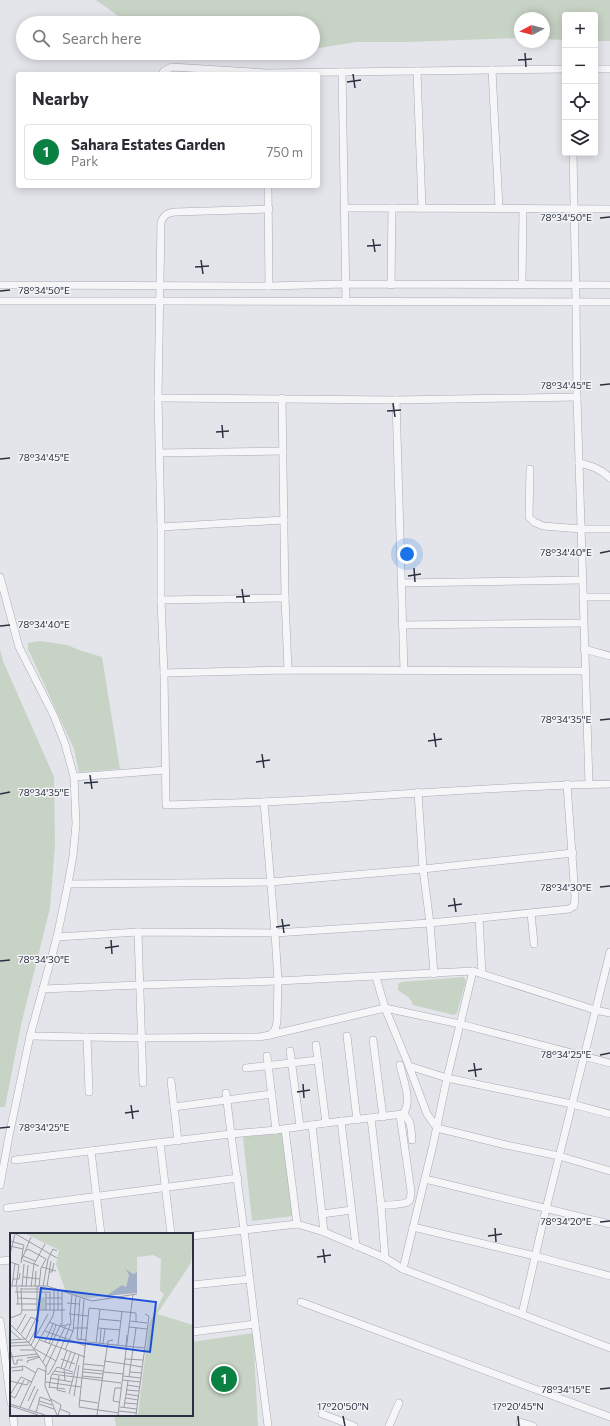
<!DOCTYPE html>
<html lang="en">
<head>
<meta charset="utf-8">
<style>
	:root { --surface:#fff; --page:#f2f2f3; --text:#2b2b33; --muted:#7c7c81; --line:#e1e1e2; --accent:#0b8043 }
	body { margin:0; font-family:Commissioner,sans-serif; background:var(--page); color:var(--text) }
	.controls { position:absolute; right:12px; top:12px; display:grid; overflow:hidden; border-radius:4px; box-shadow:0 2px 10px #0003 }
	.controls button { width:36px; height:36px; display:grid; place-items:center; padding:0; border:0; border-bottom:1px solid var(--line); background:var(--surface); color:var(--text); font:20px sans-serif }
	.compass { position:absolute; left:514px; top:12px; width:36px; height:36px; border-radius:50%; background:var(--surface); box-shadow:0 2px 10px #0003; rotate:263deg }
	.you { position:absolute; left:407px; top:554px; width:14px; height:14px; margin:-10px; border:3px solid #fff; border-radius:50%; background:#1a73e8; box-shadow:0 0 0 6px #1a73e833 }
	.badge { display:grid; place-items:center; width:26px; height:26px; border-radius:50%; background:var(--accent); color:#fff; font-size:13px; font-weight:700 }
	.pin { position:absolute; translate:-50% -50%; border:2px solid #fff; box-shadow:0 1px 4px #0006 }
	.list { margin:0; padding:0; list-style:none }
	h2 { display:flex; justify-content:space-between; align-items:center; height:52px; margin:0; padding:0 16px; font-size:17px }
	h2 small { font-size:13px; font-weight:400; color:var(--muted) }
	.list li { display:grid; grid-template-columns:26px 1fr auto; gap:12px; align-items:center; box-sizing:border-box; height:56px; margin:0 8px 8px; padding:0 8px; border:1px solid var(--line); border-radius:4px }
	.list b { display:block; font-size:15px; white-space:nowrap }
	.list p { margin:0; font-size:13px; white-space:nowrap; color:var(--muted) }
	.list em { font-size:13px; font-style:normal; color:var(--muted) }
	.icon { flex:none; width:22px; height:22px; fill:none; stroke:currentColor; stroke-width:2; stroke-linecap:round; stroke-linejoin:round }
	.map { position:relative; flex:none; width:610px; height:1426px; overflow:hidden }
	.search { position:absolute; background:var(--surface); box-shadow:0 2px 10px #0003; left:16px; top:16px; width:304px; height:44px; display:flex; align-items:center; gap:10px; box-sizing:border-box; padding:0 14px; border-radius:22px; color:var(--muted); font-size:15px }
	.panel { position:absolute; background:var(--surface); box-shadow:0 2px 10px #0003; left:16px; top:72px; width:304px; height:116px; border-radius:4px }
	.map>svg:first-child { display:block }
	.green { fill:#c7d3c5 }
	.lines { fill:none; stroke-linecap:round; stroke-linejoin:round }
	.minor-casing { stroke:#a8abb4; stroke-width:8 }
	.minor { stroke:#f6f6f9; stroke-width:7 }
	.ticks { fill:none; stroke:#2c3141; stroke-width:1.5 }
	.inset-road { fill:none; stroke:#9a9da6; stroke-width:1 }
	.view { fill:#1d4ed8; fill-opacity:0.15; stroke:#1d4ed8; stroke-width:2 }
	.inset-edge { fill:none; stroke:#2c3141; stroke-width:2 }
	.ticks-label { font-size:10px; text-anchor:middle; fill:#2c3141; stroke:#f3f4f7; stroke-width:3; stroke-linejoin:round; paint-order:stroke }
</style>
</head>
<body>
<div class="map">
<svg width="610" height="1426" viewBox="0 0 610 1426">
	<rect width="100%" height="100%" fill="#e3e5ea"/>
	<!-- green -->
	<g class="green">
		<polygon points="96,0 610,0 610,41 595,41 595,15 565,15 565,40 544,39 544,18 520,18 520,38 405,42 356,42 313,49 313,23 128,23"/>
		<polygon points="250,53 290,53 269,57"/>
		<polygon points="40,641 67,645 79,650 102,657 120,769 79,772 74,749 28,649 28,643"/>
		<polygon points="0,649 3,661 54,777 55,845 50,908 21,1025 5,1107 0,1107"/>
		<path d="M464,977L466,981L457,1013L454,1015L413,1005C410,996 404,995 398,990V984L402,982Z"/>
		<polygon points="284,1133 293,1216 252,1221 243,1137"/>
		<polygon points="253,1333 258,1426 116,1426 114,1415 192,1415 192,1342"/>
	</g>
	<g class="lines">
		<defs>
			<g id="minor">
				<polyline points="595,69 610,69"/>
				<polyline points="492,70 499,208"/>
				<polyline points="417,71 422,208"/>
				<polyline points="342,72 346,301"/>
				<polyline points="162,74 164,71 172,67 266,73 565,69"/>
				<polyline points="573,153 576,302 577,397 589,784"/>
				<polyline points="268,186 269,286"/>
				<polyline points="345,208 610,209"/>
				<path d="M269,209L175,212C167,213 164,215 161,222L158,398L161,527V600L164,673L166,805C199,804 231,803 263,802C379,797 494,786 610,784"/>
				<polyline points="522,284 523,208"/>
				<polyline points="0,285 269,286 345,284 610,285"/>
				<polyline points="391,285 392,208"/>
				<polyline points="0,301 160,301 610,302"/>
				<polyline points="158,398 396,400 577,397"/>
				<polyline points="282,398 285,598 288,670"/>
				<polyline points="396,400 404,671"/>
				<polyline points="159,453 283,451"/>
				<path d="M579,463C592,466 601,469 610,478"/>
				<polyline points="530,469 529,517 534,522 543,526 581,529 610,529"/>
				<polyline points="161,527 284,520"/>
				<polyline points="0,577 19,647 54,716 65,744 74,777 76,824 73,856 68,884 57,937 30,1036 9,1136 0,1185"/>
				<polyline points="401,583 582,580"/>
				<polyline points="583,597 610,597"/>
				<polyline points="161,600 285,598"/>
				<polyline points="402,625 583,623"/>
				<polyline points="584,649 610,656"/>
				<polyline points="164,673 288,670 584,671"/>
				<polyline points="74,777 166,770"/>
				<polyline points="418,792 423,869 430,923 434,974"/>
				<polyline points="68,884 271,882 423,869 573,853"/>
				<polyline points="531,913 534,944"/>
				<polyline points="479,918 482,974"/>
				<polyline points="138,932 143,1083"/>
				<polyline points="57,937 138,932 275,933 430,923 569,909 574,906 575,897 567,784"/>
				<polyline points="376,977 385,1008 409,1066 447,1078 572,1104 610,1114"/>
				<polyline points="43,989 140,985 278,981 473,971 595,1010 610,1013"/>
				<polyline points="270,1035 385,1008 460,1024 610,1063"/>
				<polyline points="30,1036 141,1038 259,1037 270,1035 275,1030 277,1022 278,981 275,933 264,802"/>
				<polyline points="347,1036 357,1120"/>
				<polyline points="87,1037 89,1092"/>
				<polyline points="373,1040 383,1117"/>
				<polyline points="316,1045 326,1123"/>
				<polyline points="290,1051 300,1126"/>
				<polyline points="267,1056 276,1130"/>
				<path d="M400,1065C403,1080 413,1101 403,1114"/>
				<polyline points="409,1066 427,1114 437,1128 506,1145 559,1156 610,1171"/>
				<polyline points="246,1068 318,1060"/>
				<polyline points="171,1081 178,1141"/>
				<polyline points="174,1107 272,1094"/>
				<polyline points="371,1118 381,1205 385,1258"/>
				<polyline points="341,1121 356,1246"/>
				<polyline points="312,1125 324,1232"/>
				<polyline points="285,1129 297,1224"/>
				<path d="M412,1140C411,1130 412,1120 403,1114L326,1123L276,1130L231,1134L244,1230L297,1224L324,1232L385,1258L403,1269L610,1348"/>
				<polyline points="160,1143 171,1234"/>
				<polyline points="91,1151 101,1234"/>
				<polyline points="15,1160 231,1134 226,1093"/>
				<polyline points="425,1179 610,1224"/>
				<path d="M381,1205C387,1205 405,1205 409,1201C411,1198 411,1194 411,1191L400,1115"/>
				<polyline points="7,1208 238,1178"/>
				<polyline points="322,1214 352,1210"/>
				<polyline points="413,1227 535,1256 610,1276"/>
				<polyline points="192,1236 244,1230 255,1324"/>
				<polyline points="0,1261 11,1260"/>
				<polyline points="403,1269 433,1145 447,1078 473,971"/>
				<polyline points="192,1285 250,1279"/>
				<polyline points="301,1302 610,1417"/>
				<polyline points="522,1314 546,1209 610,952"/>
				<polyline points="0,1321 11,1403"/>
				<polyline points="192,1332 255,1324 268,1426"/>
				<polyline points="322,1414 354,1426"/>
				<polyline points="13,1415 14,1426"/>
				<polyline points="48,1415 49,1426"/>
				<polyline points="520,1422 533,1426"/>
				<polyline points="389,1426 399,1403"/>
			</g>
		</defs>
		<!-- minor casing -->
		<use href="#minor" class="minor-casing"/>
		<!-- minor -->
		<use href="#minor" class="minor"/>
	</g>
	<!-- ticks -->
	<path class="ticks" d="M525,53L526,67M518,60L532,59M353,74L355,88M347,82L361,80M600,218L610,217M373,239L375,252M367,246L381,245M201,260L203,274M195,267L209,266M0,291L10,290M600,385L610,384M393,403L395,417M387,411L401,410M222,425L223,438M216,432L229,431M0,459L10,458M600,553L610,551M414,568L415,582M408,576L421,574M242,589L244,603M236,597L250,596M0,626L10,625M600,720L610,719M434,733L436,747M428,741L442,739M262,754L264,768M256,762L270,760M90,775L92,789M84,783L98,782M0,794L10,792M600,887L610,886M454,898L456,912M448,906L462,904M282,919L284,933M276,927L290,925M111,940L112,954M105,948L119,946M0,961L10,960M600,1055L610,1053M474,1063L476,1077M468,1071L482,1069M303,1084L304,1098M297,1092L310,1090M131,1105L133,1119M125,1113L139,1111M0,1128L10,1127M600,1222L610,1221M495,1228L496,1242M488,1236L502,1234M323,1249L325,1263M317,1257L331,1255M600,1389L610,1388M343,1416L345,1426M518,1416L519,1426"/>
	<!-- overview -->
	<g transform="translate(10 1233)">
		<rect width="183" height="183" fill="#e3e5ea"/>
		<path d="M16,1H183L181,30L147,81L183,92V182H128L139,91L154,61L150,58L151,26L143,22L127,24V39L122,41L115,37L119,42L116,54L96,63L77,65L56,59L46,31L49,17ZM35,64L36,77L28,76V65Z" fill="#c7d3c5"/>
		<path d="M115,36L123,41L127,39V60L96,63L112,52L116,54L119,42Z" fill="#a2afc6"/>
		<path class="inset-road" d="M6,1L47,25M0,8L14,12M0,13L13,16L14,12M16,18L18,16L36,26L31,35L29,54M0,21L5,1M13,23L25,28M12,26L21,4M13,27L29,33M0,29L9,32L6,53M11,30L13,16M24,31L35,11M32,34L46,38M39,39H42L44,30M13,44L30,46M3,46H9L10,40M0,53H37L82,68L127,61M2,53L5,30M33,53L38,26L43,16L47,18M37,53L41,28M7,54L8,71M12,54L14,31M16,54L18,32M21,54L24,31M25,54L26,38M11,55L12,77H27M11,56H42M48,58V77M5,59H36V77H27V54H29M37,59H40V77M52,59V77H55M62,62L60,81L78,83M8,65L27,66M36,65H52M70,65L67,106L77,107M57,70L69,71M6,71H27M36,71H52M36,77H44V57M0,85L11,81L12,77M89,86L111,88M120,88L137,90M39,89L63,98M0,91L21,112L36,134L35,153L47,182M119,94L137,96M63,95H78M88,95L110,97M0,97L10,106M7,97L16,81M35,98L76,113M11,101L21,84L29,88M0,107L16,106L28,81M30,107L75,124M71,107L74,66M35,109L43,91M77,109L135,115M0,110L19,109L26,97M86,110L90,76M90,110L91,96M39,111L46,92M93,111L95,96M108,112L112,78M1,113L21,112L38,81M116,114L117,102M24,116L43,83L44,77H52V91H50M25,116L46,128L61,90L60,80M10,117H24M55,117L63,98L66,63M1,119L4,131H7V127H13M0,124L27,121M17,125L29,123M51,126L65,131M115,126L133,127M94,128L115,131M33,129L50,93L55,92M18,130L17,128L30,124M74,131L94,133M115,131L132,134M36,134L56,92L60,91M0,135L14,133L26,140M51,135L57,117M54,135L55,148M55,135L61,119M59,136L65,120M73,136L93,138M2,138L13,137L12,133M44,138L63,141M73,139L93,141M93,139L114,141M120,139L132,140M37,141H39L46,128M42,141L111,150M49,143L47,157L56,159M72,143L92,145M113,143L131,145M119,144L126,95M40,145L62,149M113,147L130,149M0,148L17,152L19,148M36,149L71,154M117,152L130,154M39,154L55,156M39,155L41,143L47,134L63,139M117,157L129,158M59,161L69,122M116,161L129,163M0,162L11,144L22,149M64,163L69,132M116,165L128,167M0,166L1,163L5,165L14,147M41,166L51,172L50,176M69,167L88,170M18,168L25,153M29,168L42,172M109,169L103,168L105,155H112M115,170L128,171M0,171L35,182M29,171L44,176M1,173L28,182M10,174L28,135L37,139M110,174L127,176M114,174L118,148M19,176L28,156M109,178L127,180M26,180L30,164L41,168M109,180L69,174L79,75L126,80V89M48,182L50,176L60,180L59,182M87,182L98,108L103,107M108,182L123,61M126,182L139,83L135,81"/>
		<path class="view" d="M31,55L146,69L140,119L25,104Z"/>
		<rect width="183" height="183" class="inset-edge"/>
	</g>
	<g class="ticks-label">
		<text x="566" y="221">78°34'50"E</text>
		<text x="44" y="294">78°34'50"E</text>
		<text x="566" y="389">78°34'45"E</text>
		<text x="44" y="461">78°34'45"E</text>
		<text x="566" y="556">78°34'40"E</text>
		<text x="44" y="628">78°34'40"E</text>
		<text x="566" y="723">78°34'35"E</text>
		<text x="44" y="796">78°34'35"E</text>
		<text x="566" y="891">78°34'30"E</text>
		<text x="44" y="963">78°34'30"E</text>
		<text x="566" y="1058">78°34'25"E</text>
		<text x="44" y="1131">78°34'25"E</text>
		<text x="566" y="1225">78°34'20"E</text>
		<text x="566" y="1393">78°34'15"E</text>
		<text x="343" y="1410">17°20'50"N</text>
		<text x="518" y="1410">17°20'45"N</text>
	</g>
</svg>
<div class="controls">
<button>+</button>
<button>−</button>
<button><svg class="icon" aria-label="locate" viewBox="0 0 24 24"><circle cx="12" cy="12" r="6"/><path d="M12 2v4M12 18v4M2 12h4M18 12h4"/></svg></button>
<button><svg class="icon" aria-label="layers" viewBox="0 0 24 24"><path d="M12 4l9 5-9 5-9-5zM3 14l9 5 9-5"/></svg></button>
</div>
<svg class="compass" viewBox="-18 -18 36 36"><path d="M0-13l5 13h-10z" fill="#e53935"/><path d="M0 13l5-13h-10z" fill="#7c7c81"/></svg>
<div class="you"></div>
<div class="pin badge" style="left:224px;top:1379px">1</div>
<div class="search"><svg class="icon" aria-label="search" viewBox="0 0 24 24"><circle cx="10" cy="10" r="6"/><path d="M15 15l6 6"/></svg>Search here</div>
<section class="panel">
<h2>Nearby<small></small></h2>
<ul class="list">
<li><span class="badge">1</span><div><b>Sahara Estates Garden</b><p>Park</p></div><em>750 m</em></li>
</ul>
</section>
</div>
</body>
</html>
